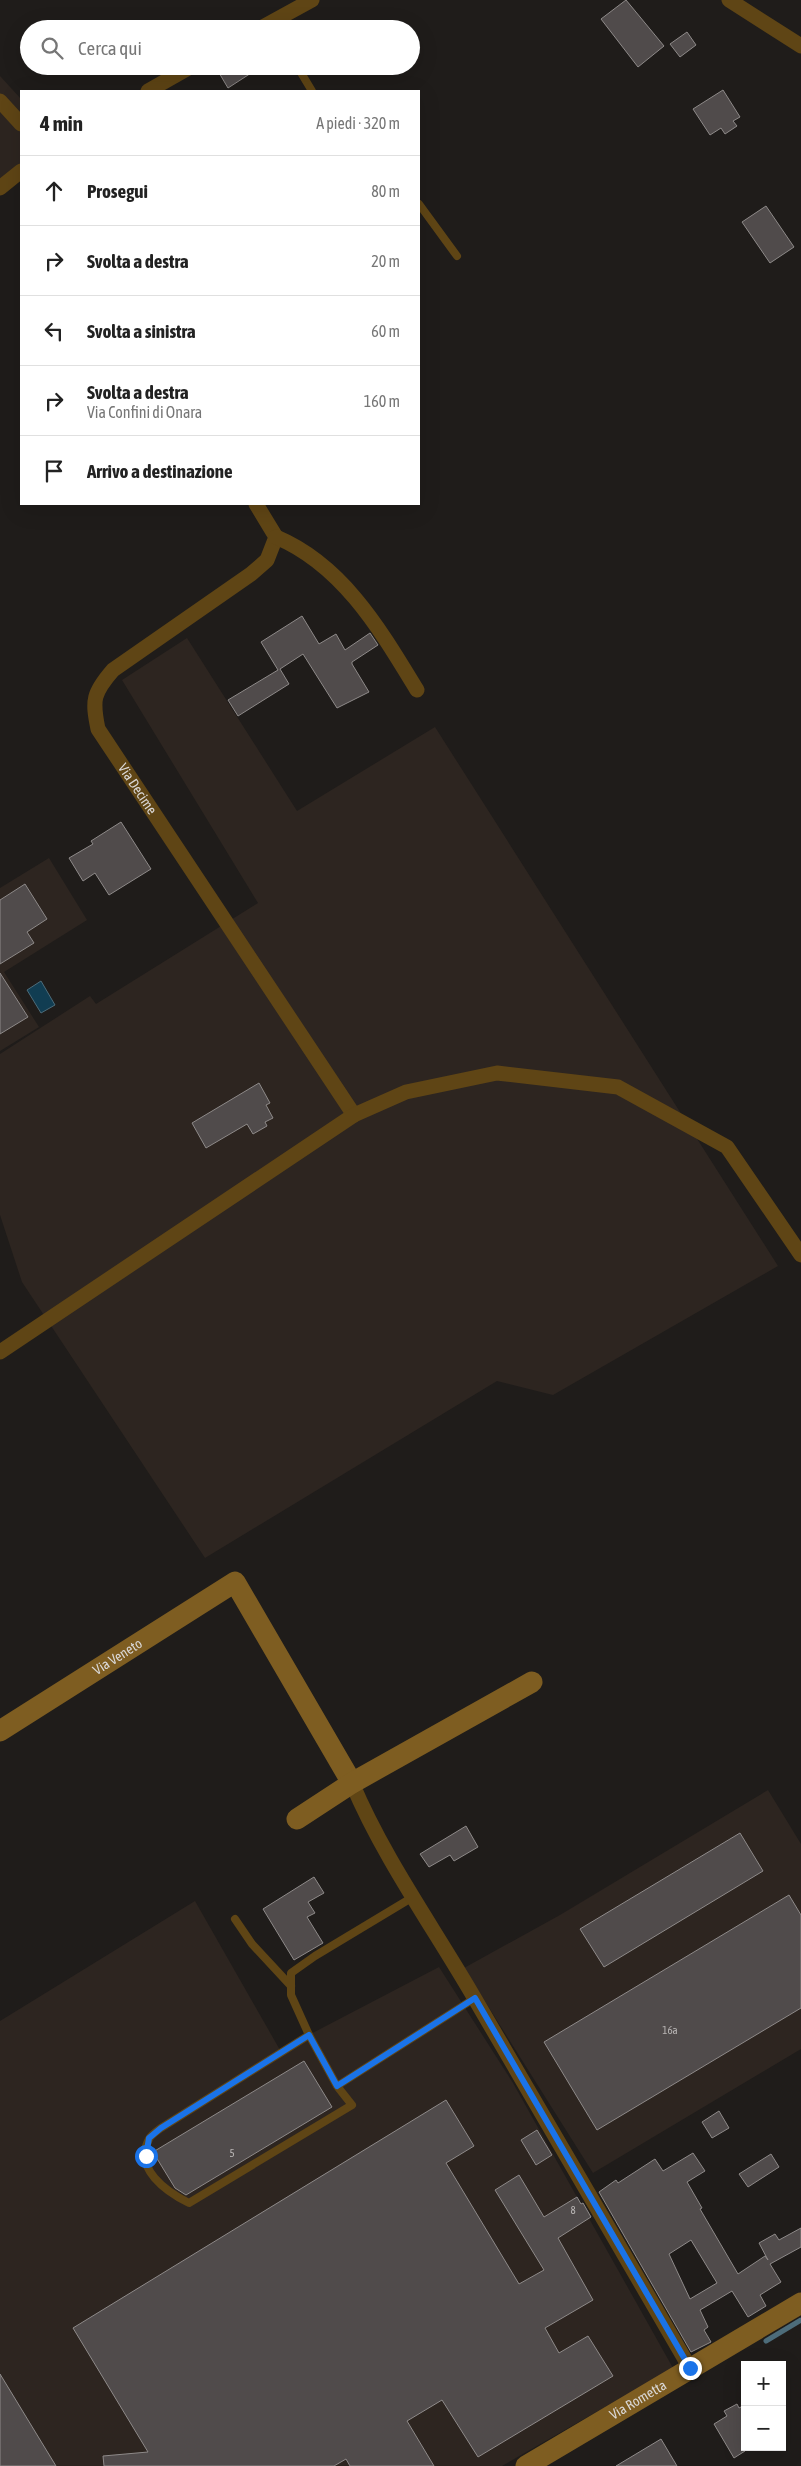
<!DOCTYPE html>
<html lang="it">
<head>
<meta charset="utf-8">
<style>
	:root { --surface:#fff; --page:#f2f2f2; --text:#222; --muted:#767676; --line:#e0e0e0 }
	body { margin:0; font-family:"Asap Condensed",sans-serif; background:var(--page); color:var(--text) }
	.controls { position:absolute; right:15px; bottom:15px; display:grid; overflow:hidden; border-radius:0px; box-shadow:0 5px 20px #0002 }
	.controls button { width:45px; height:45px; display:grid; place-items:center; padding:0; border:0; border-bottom:1px solid var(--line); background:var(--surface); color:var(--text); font:25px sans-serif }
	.stop { position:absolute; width:15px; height:15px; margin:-11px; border:4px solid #1a73e8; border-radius:50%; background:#fff }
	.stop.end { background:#1a73e8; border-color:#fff; box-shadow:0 1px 5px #0008 }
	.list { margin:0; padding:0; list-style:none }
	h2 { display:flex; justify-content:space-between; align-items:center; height:65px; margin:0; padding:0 20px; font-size:21px }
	h2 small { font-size:16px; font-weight:400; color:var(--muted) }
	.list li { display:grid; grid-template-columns:32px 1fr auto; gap:15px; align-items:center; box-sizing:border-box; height:70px; padding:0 20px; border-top:1px solid var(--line) }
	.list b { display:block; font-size:19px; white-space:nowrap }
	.list p { margin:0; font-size:16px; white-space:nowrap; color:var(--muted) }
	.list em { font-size:16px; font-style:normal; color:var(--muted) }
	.icon { flex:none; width:28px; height:28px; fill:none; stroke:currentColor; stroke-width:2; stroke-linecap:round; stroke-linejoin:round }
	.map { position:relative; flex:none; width:801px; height:2466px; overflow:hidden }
	.search { position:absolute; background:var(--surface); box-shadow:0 5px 20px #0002; left:20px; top:20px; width:400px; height:55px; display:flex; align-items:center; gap:12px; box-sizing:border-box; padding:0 18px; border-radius:28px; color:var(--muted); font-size:19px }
	.panel { position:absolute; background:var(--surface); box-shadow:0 5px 20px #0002; left:20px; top:90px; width:400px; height:415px; border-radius:0px }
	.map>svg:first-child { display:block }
	.built { fill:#2d2520 }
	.water { fill:#113d52; stroke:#4d6c7a }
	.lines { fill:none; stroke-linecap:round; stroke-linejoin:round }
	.stream { stroke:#4d6c7a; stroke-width:5 }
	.building { fill:#504b4b; stroke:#8e8a89; fill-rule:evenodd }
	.lane { stroke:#5f4515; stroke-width:8 }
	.street { stroke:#5f4515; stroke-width:15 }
	.secondary { stroke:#7e5d21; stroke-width:21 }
	.route { stroke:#1a73e8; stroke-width:6 }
	.labels { text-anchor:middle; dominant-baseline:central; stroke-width:4.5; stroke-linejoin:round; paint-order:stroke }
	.number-label { font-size:11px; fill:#b8b5b4 }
	.street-label { font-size:14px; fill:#dad8d7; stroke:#161311 }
</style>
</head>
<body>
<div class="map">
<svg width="801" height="2466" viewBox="0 0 801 2466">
	<rect width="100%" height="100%" fill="#1f1c1a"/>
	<!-- built -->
	<g class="built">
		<polygon points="0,76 21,99 21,176 0,191"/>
		<polygon points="187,638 297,811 435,727 778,1266 553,1395 497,1381 205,1558 22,1282 0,1215 0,1054 90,996 96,1004 258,903 122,680"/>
		<polygon points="49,858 87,920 4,972 39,1027 0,1051 0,888"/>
		<polygon points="768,1790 801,1844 801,2049 593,2173 464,1968 560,1915"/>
		<polygon points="195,1901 280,2050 439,1967 513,2083 673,2368 502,2466 0,2466 0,2021"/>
	</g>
	<!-- water -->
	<polygon class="water" points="41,981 55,1005 41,1013 27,990"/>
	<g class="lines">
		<!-- stream -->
		<polyline class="stream" points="766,2341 801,2320"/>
	</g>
	<!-- building -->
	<g class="building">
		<polygon points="626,0 664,46 638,67 601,19"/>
		<polygon points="687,32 696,45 680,57 670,44"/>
		<polygon points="215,66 262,66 228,88"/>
		<polygon points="723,90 740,117 733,121 737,126 725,134 721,128 710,135 693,109"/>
		<polygon points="766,206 794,247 770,263 742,222"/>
		<polygon points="302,616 319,644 336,634 345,650 370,633 378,645 352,662 352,664 369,692 337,708 303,654 280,669 289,684 238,716 228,700 278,670 261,642"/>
		<polygon points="121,822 151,869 109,895 95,873 83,881 69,858 93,844 91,841"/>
		<polygon points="25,884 47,919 27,932 34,943 0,964 0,900"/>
		<polygon points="0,973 28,1017 0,1034"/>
		<polygon points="259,1083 270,1103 266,1105 273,1118 265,1122 267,1126 253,1134 247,1124 206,1148 192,1123"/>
		<polygon points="466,1826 478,1847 454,1861 450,1855 429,1867 420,1854"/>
		<polygon points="740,1833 763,1871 604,1967 580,1929"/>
		<polygon points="314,1877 324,1893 308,1902 315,1913 307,1917 323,1943 294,1960 263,1909"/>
		<polygon points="789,1895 801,1915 801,2008 597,2130 544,2042"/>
		<polygon points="304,2061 332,2107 186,2195 175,2188 153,2152"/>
		<polygon points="446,2100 474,2146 446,2163 519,2284 544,2270 495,2190 519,2175 544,2217 577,2197 581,2204 583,2203 591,2217 558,2238 593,2300 545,2328 559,2353 588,2336 613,2376 478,2457 442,2400 407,2421 434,2466 350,2466 346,2459 334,2466 104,2466 103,2456 148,2452 73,2328"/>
		<polygon points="719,2111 729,2128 712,2138 702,2122"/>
		<polygon points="537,2130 552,2155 536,2165 521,2140"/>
		<path d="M693,2153L705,2171L687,2182L702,2208L700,2209L738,2274L765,2256L768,2260L759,2243L775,2234L779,2240L801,2228V2247L770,2264L781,2282L760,2295L766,2306L748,2317L732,2291L700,2310L708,2327L704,2330L711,2342L691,2352L599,2192L616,2180L618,2183L655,2159L663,2171ZM691,2240L717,2283L690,2299L669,2254Z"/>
		<polygon points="771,2154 779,2167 748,2187 739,2174"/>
		<polygon points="0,2374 56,2466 0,2466"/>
		<polygon points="737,2404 739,2408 745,2405 745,2451 734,2458 714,2424 727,2416 724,2411"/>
		<polygon points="661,2439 677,2466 616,2466"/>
	</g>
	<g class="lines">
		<!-- lane -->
		<g class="lane">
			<polyline points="297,66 312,91"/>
			<polyline points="419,204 457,256"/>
			<polyline points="235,1919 252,1944 291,1986"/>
			<polyline points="309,2035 291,1995 291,1973 315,1956 413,1897"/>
			<path d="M337,2086L352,2105L189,2203C167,2192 133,2169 149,2139C151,2135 157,2131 161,2128L309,2035L337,2086L475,1998"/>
		</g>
		<!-- street -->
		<g class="street">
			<polyline points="729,0 801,46"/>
			<polyline points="259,29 312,0"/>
			<polyline points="148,91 192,66"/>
			<polyline points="0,101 21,124"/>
			<polyline points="0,188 21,171"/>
			<path id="s1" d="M256,504L276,537L267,560L251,574L113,670C93,693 92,700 98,729L354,1115"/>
			<path d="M276,537C343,565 381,631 417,690"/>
			<polyline points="0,1352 354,1115 406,1092 497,1073 618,1087 727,1147 801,1255"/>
			<path d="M352,1783C384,1859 434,1928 475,1999C548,2122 618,2245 690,2368"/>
		</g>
		<!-- secondary -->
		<g class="secondary">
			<path id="s2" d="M0,1731L235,1582L352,1783"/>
			<polyline points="297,1819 352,1783 532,1682"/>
			<path id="s3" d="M526,2466L801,2303"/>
		</g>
	</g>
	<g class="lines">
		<!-- route -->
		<polyline class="route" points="146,2156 149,2138 161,2128 309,2035 337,2086 475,1998 690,2368"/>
	</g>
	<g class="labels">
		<!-- number labels -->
		<g class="number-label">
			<text x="670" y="2030">16a</text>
			<text x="232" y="2153">5</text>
			<text x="573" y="2210">8</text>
		</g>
		<!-- street labels -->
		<g class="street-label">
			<text stroke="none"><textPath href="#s1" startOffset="389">Via Decime</textPath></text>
			<text stroke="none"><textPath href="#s2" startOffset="139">Via Veneto</textPath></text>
			<text stroke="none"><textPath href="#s3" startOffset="130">Via Rometta</textPath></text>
		</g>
	</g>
</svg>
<div class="controls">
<button>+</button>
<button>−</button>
</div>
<div class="stop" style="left:146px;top:2156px"></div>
<div class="stop end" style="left:690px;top:2368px"></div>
<div class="search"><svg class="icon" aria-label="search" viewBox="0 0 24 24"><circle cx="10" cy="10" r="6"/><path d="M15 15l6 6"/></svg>Cerca qui</div>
<section class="panel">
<h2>4 min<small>A piedi · 320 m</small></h2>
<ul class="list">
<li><svg class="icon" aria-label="ahead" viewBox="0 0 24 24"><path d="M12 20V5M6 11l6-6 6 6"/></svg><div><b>Prosegui</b></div><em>80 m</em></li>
<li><svg class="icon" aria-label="right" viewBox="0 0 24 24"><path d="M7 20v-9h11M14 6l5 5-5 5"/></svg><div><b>Svolta a destra</b></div><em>20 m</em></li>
<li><svg class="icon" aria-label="left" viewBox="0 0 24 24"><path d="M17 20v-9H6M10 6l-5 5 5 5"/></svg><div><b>Svolta a sinistra</b></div><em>60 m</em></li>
<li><svg class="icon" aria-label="right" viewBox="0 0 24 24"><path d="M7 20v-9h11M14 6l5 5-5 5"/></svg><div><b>Svolta a destra</b><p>Via Confini di Onara</p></div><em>160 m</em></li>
<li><svg class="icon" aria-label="arrive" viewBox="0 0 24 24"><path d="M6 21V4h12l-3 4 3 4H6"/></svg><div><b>Arrivo a destinazione</b></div></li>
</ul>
</section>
</div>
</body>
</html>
